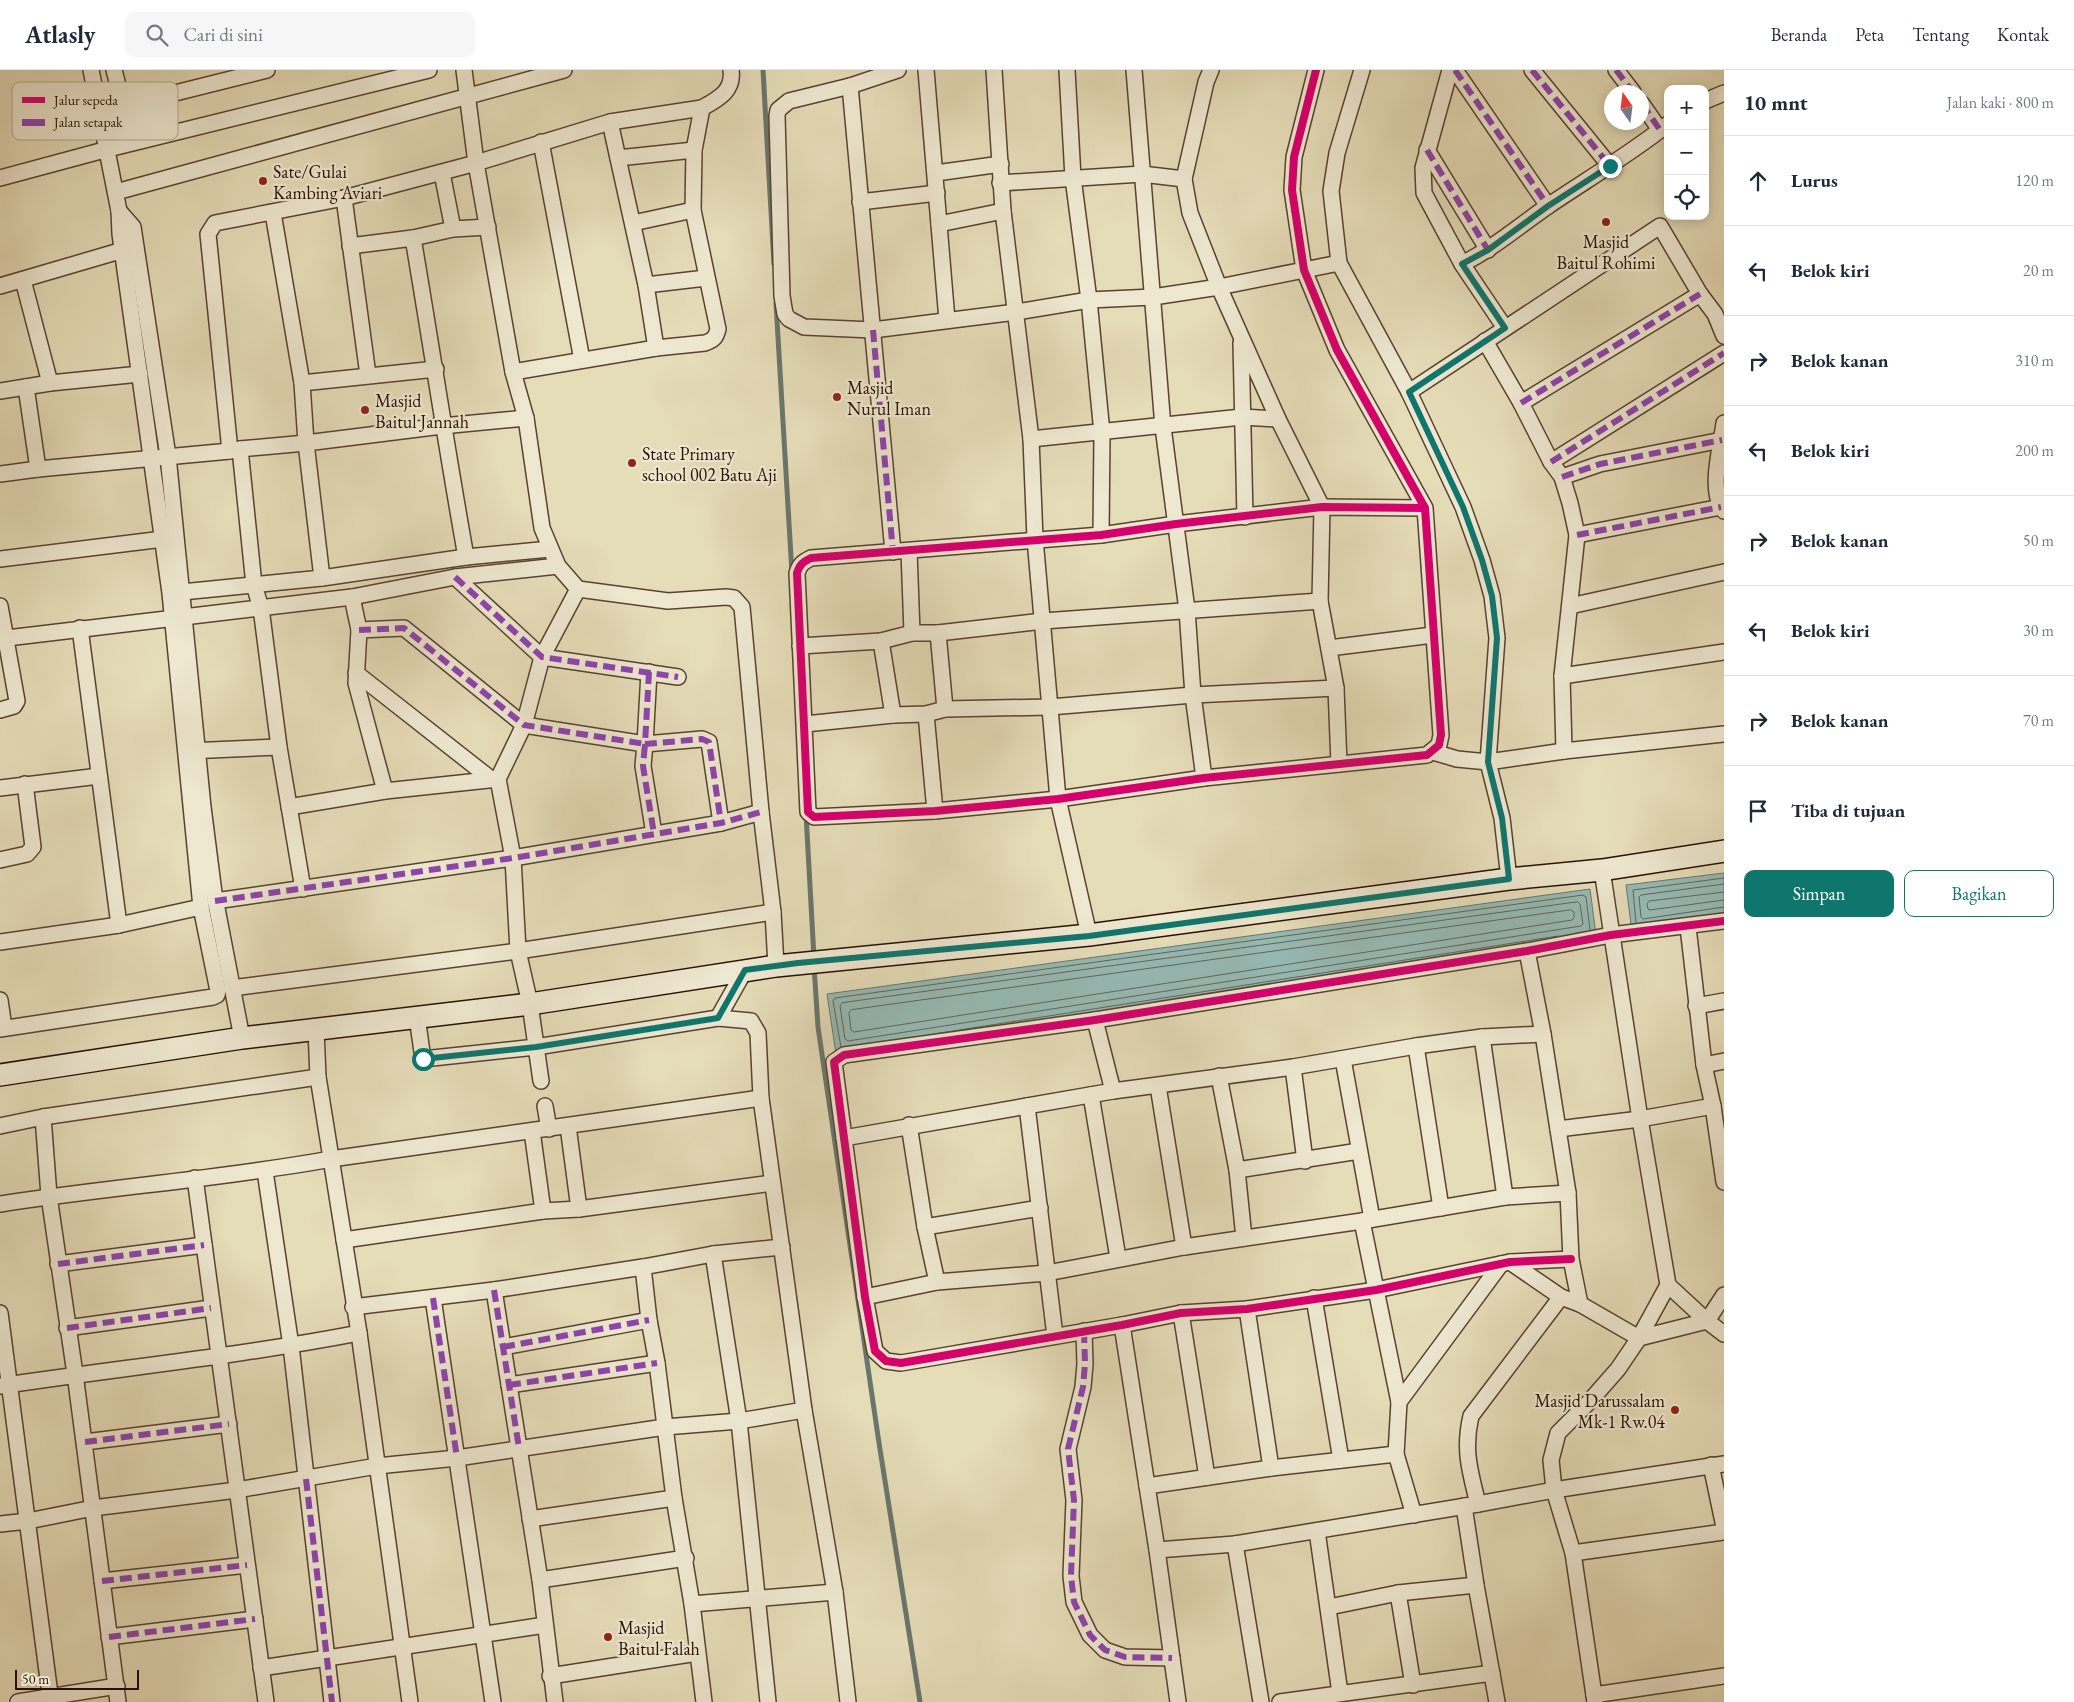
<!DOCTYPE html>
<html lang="id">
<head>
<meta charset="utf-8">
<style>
	:root { --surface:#fff; --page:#f6f6f7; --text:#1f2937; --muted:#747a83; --line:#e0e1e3; --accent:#0f766e }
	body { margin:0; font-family:"EB Garamond",serif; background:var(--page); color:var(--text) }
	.controls { position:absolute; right:15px; top:15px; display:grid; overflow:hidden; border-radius:10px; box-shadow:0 2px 12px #0003 }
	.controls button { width:45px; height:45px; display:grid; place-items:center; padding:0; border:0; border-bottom:1px solid var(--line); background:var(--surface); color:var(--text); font:25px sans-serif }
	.compass { position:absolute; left:1604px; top:15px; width:45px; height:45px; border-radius:50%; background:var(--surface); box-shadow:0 2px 12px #0003; rotate:346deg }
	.scale { position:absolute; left:15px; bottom:12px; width:124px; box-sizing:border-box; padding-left:5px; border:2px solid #291002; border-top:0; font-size:14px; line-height:18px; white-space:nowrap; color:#291002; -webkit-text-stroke:4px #eee8d1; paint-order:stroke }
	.stop { position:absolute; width:15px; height:15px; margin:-11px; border:4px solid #0f766e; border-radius:50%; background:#fff }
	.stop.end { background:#0f766e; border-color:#fff; box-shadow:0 1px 5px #0008 }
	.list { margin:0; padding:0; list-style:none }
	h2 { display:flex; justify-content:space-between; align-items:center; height:65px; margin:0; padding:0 20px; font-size:21px }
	h2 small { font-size:16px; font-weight:400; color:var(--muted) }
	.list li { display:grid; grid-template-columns:32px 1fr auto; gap:15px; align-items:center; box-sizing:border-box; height:90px; padding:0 20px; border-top:1px solid var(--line) }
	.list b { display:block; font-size:19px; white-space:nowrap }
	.list em { font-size:16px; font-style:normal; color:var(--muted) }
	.actions { display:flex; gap:10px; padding:15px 20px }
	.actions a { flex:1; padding:11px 0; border:1px solid var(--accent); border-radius:10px; text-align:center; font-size:18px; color:var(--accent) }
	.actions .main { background:var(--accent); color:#fff }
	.icon { flex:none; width:28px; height:28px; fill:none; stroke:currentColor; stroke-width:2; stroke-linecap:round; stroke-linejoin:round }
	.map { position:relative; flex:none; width:1724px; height:1632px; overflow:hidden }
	header { display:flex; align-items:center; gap:30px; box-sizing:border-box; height:70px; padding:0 25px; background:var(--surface); border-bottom:1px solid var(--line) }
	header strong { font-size:24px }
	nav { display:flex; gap:28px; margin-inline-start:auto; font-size:18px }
	.search { width:350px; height:45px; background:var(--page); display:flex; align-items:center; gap:12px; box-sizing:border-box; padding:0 18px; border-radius:10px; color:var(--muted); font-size:19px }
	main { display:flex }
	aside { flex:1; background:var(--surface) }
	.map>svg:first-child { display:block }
	.water { fill:#96bab4; stroke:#6a766d }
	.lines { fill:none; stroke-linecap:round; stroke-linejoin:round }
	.shore { stroke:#60655b; stroke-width:1 }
	.stream { stroke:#6a766d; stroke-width:5 }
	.street-casing { stroke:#584330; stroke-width:18 }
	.secondary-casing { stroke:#291002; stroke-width:24 }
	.street { stroke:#eee8d1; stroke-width:15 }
	.secondary { stroke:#eee8d1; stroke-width:21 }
	.quiet { stroke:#8e44ad; stroke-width:6; stroke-dasharray:12 6; stroke-linecap:butt }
	.cycleway-casing { stroke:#eee8d1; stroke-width:11 }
	.cycleway { stroke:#d6006c; stroke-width:8 }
	.route { stroke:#0f766e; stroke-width:6 }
	.poi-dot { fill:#8f2418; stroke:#eee8d1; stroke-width:2 }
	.labels { text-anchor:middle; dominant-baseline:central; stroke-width:4.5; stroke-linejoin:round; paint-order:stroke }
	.poi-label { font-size:18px; fill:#291002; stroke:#eee8d1; text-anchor:start }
	.key { fill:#eee8d1; stroke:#b3a793; stroke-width:1 }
	.key-label { font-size:14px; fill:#291002 }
</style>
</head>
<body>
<header>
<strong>Atlasly</strong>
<div class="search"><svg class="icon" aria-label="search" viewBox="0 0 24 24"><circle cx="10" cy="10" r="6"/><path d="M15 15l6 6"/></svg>Cari di sini</div>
<nav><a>Beranda</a><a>Peta</a><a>Tentang</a><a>Kontak</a></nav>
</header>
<main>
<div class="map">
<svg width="1724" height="1632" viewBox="0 0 1724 1632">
	<rect width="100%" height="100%" fill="#e5dcb8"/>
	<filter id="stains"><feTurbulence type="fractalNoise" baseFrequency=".004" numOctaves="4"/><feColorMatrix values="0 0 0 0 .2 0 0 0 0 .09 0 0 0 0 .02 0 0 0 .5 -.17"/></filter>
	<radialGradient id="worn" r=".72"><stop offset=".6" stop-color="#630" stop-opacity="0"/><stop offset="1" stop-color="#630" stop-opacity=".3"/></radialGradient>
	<!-- water -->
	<g class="water">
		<polygon points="1724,803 1724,848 1632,862 1626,815"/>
		<polygon points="1590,819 1596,865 836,984 827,924"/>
	</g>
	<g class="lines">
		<!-- shore -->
		<g class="shore">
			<polyline points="1724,814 1641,825 1639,827 1641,847 1643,849 1724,837"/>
			<polyline points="1724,822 1649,831 1647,834 1648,839 1650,840 1724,830"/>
			<polygon points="1578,832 1580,834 1583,854 1581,856 848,971 845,969 840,936 842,933"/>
			<polygon points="1571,840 1574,842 1574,848 1572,850 854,962 851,960 849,943 851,940"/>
			<polyline points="1636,853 1633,820 1724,808"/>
			<polyline points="934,964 1558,866"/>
			<polyline points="841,977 833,931 835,928 1583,825 1586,827 1590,860"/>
		</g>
		<!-- stream -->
		<g class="stream">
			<polyline points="763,0 774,194"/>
			<polyline points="776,233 792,504"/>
			<polyline points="806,744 814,888"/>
			<polyline points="814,896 818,957 879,1373 920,1632"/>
		</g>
		<defs>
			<g id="street">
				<polyline points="114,0 122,31 124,34 127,35 267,0"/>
				<polyline points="464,0 476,93 513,302 526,348 542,458 558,496 578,519 668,531 726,527 734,528 742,537 761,742 773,842 776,896"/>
				<polyline points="898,0 850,16 789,31 778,40 777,46 782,226 785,244 789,249 804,257 873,260 1016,242 1089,230 1153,227 1219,217 1339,193"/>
				<polyline points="926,0 947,250"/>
				<polyline points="994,0 1003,141 1031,369 1035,469 1058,729 1089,865"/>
				<polyline points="1067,0 1073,108 1089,230 1102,363 1101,465"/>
				<polyline points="1134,0 1163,357 1187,540 1193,625 1204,708"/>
				<polyline points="1211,0 1206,12 1184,109 1190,143 1219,217 1278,349 1322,437 1320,531 1336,618 1339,694"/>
				<path d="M1316,0L1294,87L1292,120L1304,200L1337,280L1425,438L1441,665L1439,675L1427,685L1204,708L1058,729L935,741L814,747L808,742L797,503C800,494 803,492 811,488L1101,465L1176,454L1322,437L1425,438"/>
				<polyline points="1362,0 1337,83 1331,121 1339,193 1409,322 1463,437 1482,490 1492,526 1497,568 1488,692 1502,748 1509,809"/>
				<polyline points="1450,0 1423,98 1424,123 1462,194 1505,258"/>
				<polyline points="1455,0 1548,136"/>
				<polyline points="1532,0 1610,96"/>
				<polyline points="1616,0 1633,22"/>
				<polyline points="850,16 893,482"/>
				<polyline points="1705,31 1724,23"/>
				<polyline points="1642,34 1660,60"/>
				<polyline points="610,52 646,215 656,278"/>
				<polyline points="541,72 582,290"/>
				<polyline points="1427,80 1488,180"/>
				<polyline points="618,88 694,80"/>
				<polyline points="442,103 453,159"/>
				<polyline points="936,103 1001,94"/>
				<polyline points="0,108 108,79 429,0"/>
				<polyline points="1000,113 1142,104 1184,109"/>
				<polyline points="116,122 564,0"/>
				<polyline points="344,128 368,305"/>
				<polyline points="860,132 937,123"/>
				<polyline points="119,141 133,157 168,386 203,737 214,823 242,968"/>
				<polyline points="273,143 302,313 306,373 322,508"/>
				<polyline points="633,153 693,140"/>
				<polyline points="939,154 1003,141"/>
				<path d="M413,168C431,274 447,381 466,487"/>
				<polyline points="350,176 413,168 453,159 488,157"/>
				<path d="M1462,194C1494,178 1519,156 1548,136C1588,109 1630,84 1668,54"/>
				<polyline points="23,210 50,313"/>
				<polyline points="646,215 706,208"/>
				<polyline points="0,216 123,180"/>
				<polyline points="1485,271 1521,333 1551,392 1562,407 1570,433 1577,465 1562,606 1564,681"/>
				<polyline points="1241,273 1245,447"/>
				<path d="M513,302L656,278L705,273C714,270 716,267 718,259L693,140L694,80L702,38C718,29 734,21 731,0"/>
				<polyline points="302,313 436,299"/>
				<polyline points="26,317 38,399"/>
				<polyline points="0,321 50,313 140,304"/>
				<polyline points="1409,322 1660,156 1700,224 1715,244 1724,266"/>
				<polyline points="1521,333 1700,224"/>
				<path d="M1724,353C1721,377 1708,421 1724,441"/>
				<polyline points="1031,369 1242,347 1278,349"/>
				<polyline points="240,379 254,515 261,538 279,677 303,819"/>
				<polyline points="230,381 208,164 215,153 344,128 476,93 610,52 702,38"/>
				<polyline points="1551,392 1724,283"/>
				<polyline points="0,404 38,399 230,381 240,379 306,373 442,356 526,348"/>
				<polyline points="1562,407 1600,394 1722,370"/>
				<polyline points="1577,465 1721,437"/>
				<polyline points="909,481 912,563"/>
				<polyline points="0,489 163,469"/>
				<polyline points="455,507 542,587 678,607"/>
				<polyline points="172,523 322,508 466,487 550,479"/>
				<polyline points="352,527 359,560 356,613 385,721"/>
				<polyline points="0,536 17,631 14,636 0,640"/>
				<polyline points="1570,536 1724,502"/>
				<polyline points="80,558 119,855"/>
				<polyline points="359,560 404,558 524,655 645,674 643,696 654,764"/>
				<polyline points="938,563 945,639"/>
				<polyline points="7,568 352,527 455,507 558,496"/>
				<polyline points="881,571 893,645"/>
				<polyline points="800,576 881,571 912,563 938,563 1043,551 1320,531"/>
				<polyline points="1329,578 1433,565"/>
				<polyline points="649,602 645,674 702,669 709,672 721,753"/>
				<polyline points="356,603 491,709"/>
				<polyline points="1562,606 1724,582"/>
				<polyline points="926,644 935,741"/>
				<polyline points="805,654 893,645 926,644 945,639 1050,637 1193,625 1336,618"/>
				<polyline points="188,681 279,677"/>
				<polyline points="1433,682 1457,689 1488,692 1564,681 1724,664"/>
				<polyline points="0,718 99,706"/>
				<polyline points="289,737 385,721 498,709"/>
				<polyline points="0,790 27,784 33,777 25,714"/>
				<polyline points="1602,800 1640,1049 1668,1215 1707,1251 1724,1264"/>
				<polyline points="215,831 513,788 721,753 761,742"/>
				<polyline points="1688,857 1704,995 1713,1036 1724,1112"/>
				<polyline points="0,872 119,855 201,837"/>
				<polyline points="1527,881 1543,964 1568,1123 1571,1189 1580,1234"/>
				<polyline points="232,918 518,881 773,842"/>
				<polyline points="0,930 4,958"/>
				<polyline points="1696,936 1724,931"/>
				<polyline points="417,947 423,989 536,977 718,948 751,951 758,963 761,1028 804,1340 835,1522 848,1632"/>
				<polyline points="718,948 745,900"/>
				<polyline points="1095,950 1113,1021"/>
				<polyline points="0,959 213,927 217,925 218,921 201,837 170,523 120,164 119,141 91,0"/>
				<polyline points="316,960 318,1007 359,1263 410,1632"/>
				<polyline points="1482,967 1505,1127"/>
				<polyline points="1416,976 1441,1138"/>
				<polyline points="1343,989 1372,1149"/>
				<polyline points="1704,995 1724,991"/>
				<polyline points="1293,997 1305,1091"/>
				<polyline points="1219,1006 1237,1100 1244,1168"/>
				<polyline points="541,1011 530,934 518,881 513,788 498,709 524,655 542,587 578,519"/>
				<polyline points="1158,1016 1184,1177"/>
				<polyline points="1091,1025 1118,1188"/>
				<polyline points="545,1036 549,1059"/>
				<polyline points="1027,1036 1055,1266"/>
				<polyline points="43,1047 49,1126 75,1304 118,1632"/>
				<polyline points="909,1055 925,1157 937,1212"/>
				<polyline points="0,1056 43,1047 318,1007"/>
				<polyline points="568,1056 579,1139"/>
				<polyline points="1558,1059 1640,1049 1713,1036"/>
				<polyline points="532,1061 543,1141"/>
				<polyline points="844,1068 1113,1021 1293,997 1416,976 1482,967 1543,964"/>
				<polyline points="1237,1100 1359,1081"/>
				<polyline points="265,1101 291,1276 332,1632"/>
				<polyline points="195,1108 266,1632"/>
				<path d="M0,1134C110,1117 221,1109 331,1089L761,1028"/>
				<polyline points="1362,1151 1399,1332 1396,1384 1414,1445"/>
				<polyline points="925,1157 1040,1138"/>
				<polyline points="344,1170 543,1141 579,1139 772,1113"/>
				<polyline points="713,1184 739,1351 768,1632"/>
				<polyline points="1571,1189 1510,1192 1376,1220 1247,1239 1181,1243 1122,1255 901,1293 886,1291 875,1281 865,1227 834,992 844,985 1095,950 1527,881 1611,865 1724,851"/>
				<polyline points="1510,1192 1561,1227 1580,1234 1639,1268 1707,1251 1724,1225"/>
				<polyline points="58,1194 204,1175"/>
				<polyline points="643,1197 649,1250 657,1293 674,1428 692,1534 704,1632"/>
				<polyline points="494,1220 540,1510 555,1632"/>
				<polyline points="865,1227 937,1212 1047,1203 1184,1177 1362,1151 1505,1127 1568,1123"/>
				<polyline points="433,1228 493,1632"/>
				<polyline points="1314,1228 1341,1390"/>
				<polyline points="353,1237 494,1220 643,1197 713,1184 782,1177"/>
				<polyline points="1247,1239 1271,1398"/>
				<polyline points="0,1243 51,1632"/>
				<polyline points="1181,1243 1207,1407"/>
				<polyline points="1122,1255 1157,1480 1178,1632"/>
				<polyline points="67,1258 211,1238"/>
				<polyline points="1084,1261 1085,1294 1083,1317 1068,1379 1074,1430 1071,1506 1074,1532 1090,1565 1105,1580 1125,1587 1172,1588"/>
				<polyline points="503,1277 649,1250"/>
				<polyline points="509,1315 657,1293"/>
				<path d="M0,1316C119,1298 240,1286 359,1263"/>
				<polyline points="1399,1332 1501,1194"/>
				<polyline points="85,1372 229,1354"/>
				<polyline points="1711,1395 1724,1457"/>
				<polyline points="1147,1416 1271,1398 1396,1384"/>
				<path d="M1478,1434C1470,1401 1463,1380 1471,1346L1561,1227"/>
				<polyline points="1464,1436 1476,1515 1497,1632"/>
				<polyline points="530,1449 674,1428"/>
				<polyline points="0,1454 28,1451 93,1438 237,1420 377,1396 457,1388 665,1357 739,1351 804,1340"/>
				<polyline points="1317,1461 1340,1623"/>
				<polyline points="1235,1474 1261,1632"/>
				<polyline points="1157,1480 1235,1474 1478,1434 1554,1420 1724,1394"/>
				<polyline points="1573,1483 1724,1462"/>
				<polyline points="540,1510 686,1488"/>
				<polyline points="102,1511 247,1495"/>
				<polyline points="1398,1523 1413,1615"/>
				<polyline points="692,1534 835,1522"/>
				<polyline points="1329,1537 1398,1523 1476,1515"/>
				<polyline points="109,1567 255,1549"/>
				<polyline points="261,1598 545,1555"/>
				<polyline points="550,1606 697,1583"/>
				<polyline points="1594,1625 1724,1606"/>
				<polyline points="18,1632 117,1616"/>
				<polyline points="1280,1632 1492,1603"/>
				<polyline points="1595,1632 1573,1483 1554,1420 1551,1390 1558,1363 1589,1332 1618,1299 1639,1268 1668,1215"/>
			</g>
			<polyline id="secondary" points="0,1005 242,968 530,934 776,896 1089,865 1509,809 1602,800 1724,781"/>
		</defs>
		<!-- street casing -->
		<use href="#street" class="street-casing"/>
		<!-- secondary casing -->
		<use href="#secondary" class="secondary-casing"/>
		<!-- street -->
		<use href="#street" class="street"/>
		<!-- secondary -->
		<use href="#secondary" class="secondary"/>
		<!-- quiet -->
		<g class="quiet">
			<polyline points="1455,0 1548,136"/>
			<polyline points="1532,0 1610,96"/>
			<polyline points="1616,0 1633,22"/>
			<polyline points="1642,34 1660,60"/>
			<polyline points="1427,80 1488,180"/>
			<polyline points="873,260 893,482"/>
			<polyline points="1521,333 1700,224"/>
			<polyline points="1551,392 1724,283"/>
			<polyline points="1562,407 1600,394 1722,370"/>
			<polyline points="1577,465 1721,437"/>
			<polyline points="455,507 542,587 678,607"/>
			<polyline points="359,560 404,558 524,655 645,674 643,696 654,764"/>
			<polyline points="649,602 645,674 702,669 709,672 721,753"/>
			<polyline points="215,831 513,788 721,753 761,742"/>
			<polyline points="58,1194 204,1175"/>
			<polyline points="494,1220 519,1378"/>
			<polyline points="433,1228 457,1388"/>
			<polyline points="67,1258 211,1238"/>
			<polyline points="1084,1261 1085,1294 1083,1317 1068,1379 1074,1430 1071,1506 1074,1532 1090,1565 1105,1580 1125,1587 1172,1588"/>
			<polyline points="503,1277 649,1250"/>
			<polyline points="509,1315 657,1293"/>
			<polyline points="85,1372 229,1354"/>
			<polyline points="306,1409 332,1632"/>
			<polyline points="102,1511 247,1495"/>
			<polyline points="109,1567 255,1549"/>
		</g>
		<defs>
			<g id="cycleway">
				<path d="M1316,0L1294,87L1292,120L1304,200L1337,280L1425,438L1441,665L1439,675L1427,685L1204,708L1058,729L935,741L814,747L808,742L797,503C800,494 803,492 811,488L1101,465L1176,454L1322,437L1425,438"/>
				<polyline points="1571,1189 1510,1192 1376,1220 1247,1239 1181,1243 1122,1255 901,1293 886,1291 875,1281 865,1227 834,992 844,985 1095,950 1527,881 1611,865 1724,851"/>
			</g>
		</defs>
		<!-- cycleway casing -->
		<use href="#cycleway" class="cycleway-casing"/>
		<!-- cycleway -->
		<use href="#cycleway" class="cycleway"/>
	</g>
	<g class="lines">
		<!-- route -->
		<polyline class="route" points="423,989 536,977 718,948 745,900 798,893 1089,866 1509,809 1502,748 1488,692 1497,568 1492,526 1482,490 1463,437 1409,322 1505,258 1462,194 1488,180 1548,136 1610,96"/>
	</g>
	<!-- markers -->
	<g class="poi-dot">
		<circle cx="263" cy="111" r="5"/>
		<circle cx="1606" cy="152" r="5"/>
		<circle cx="837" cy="327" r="5"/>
		<circle cx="365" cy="340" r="5"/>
		<circle cx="632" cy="393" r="5"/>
		<circle cx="1675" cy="1340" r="5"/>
		<circle cx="608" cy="1567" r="5"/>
	</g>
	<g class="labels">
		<!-- poi labels -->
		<g class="poi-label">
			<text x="273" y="101">Sate/Gulai<tspan x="273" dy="21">Kambing Aviari</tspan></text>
			<text x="1606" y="171" text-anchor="middle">Masjid<tspan x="1606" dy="21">Baitul Rohimi</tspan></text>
			<text x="847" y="317">Masjid<tspan x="847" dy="21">Nurul Iman</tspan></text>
			<text x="375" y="330">Masjid<tspan x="375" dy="21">Baitul Jannah</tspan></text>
			<text x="642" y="383">State Primary<tspan x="642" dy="21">school 002 Batu Aji</tspan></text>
			<text x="1665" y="1330" text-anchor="end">Masjid Darussalam<tspan x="1665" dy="21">Mk-1 Rw.04</tspan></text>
			<text x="618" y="1557">Masjid<tspan x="618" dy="21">Baitul Falah</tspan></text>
		</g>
	</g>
	<!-- legend -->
	<rect x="12" y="12" width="166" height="58" rx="8" class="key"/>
	<rect x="22" y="27" width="23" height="6" fill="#d6006c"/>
	<rect x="22" y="49" width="23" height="7" fill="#8e44ad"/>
	<g class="key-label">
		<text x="54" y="35">Jalur sepeda</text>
		<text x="54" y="57">Jalan setapak</text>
	</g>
	<rect width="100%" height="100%" filter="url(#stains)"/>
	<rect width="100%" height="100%" fill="url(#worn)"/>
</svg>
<div class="controls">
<button>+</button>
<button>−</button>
<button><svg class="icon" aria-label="locate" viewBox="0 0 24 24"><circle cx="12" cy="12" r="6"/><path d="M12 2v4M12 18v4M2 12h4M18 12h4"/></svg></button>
</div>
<svg class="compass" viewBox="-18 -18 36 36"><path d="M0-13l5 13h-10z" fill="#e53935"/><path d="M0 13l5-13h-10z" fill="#747a83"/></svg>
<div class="scale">50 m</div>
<div class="stop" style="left:423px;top:989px"></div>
<div class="stop end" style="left:1610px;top:96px"></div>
</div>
<aside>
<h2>10 mnt<small>Jalan kaki · 800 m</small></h2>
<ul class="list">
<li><svg class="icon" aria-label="ahead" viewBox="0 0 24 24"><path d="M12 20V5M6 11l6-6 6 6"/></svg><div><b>Lurus</b></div><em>120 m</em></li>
<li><svg class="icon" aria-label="left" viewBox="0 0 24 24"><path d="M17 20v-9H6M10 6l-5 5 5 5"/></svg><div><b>Belok kiri</b></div><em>20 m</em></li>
<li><svg class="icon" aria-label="right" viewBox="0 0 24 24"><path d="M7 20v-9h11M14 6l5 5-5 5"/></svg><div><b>Belok kanan</b></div><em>310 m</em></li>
<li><svg class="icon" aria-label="left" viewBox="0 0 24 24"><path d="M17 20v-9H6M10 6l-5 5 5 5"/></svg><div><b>Belok kiri</b></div><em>200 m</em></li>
<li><svg class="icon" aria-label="right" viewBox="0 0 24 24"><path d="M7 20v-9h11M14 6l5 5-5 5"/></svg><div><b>Belok kanan</b></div><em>50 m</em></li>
<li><svg class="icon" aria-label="left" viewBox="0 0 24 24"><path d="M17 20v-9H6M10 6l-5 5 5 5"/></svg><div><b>Belok kiri</b></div><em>30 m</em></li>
<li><svg class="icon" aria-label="right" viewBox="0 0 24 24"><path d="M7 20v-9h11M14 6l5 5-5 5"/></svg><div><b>Belok kanan</b></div><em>70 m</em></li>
<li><svg class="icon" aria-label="arrive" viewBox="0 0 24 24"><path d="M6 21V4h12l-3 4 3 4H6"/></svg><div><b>Tiba di tujuan</b></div></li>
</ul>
<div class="actions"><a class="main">Simpan</a><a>Bagikan</a></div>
</aside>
</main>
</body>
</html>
